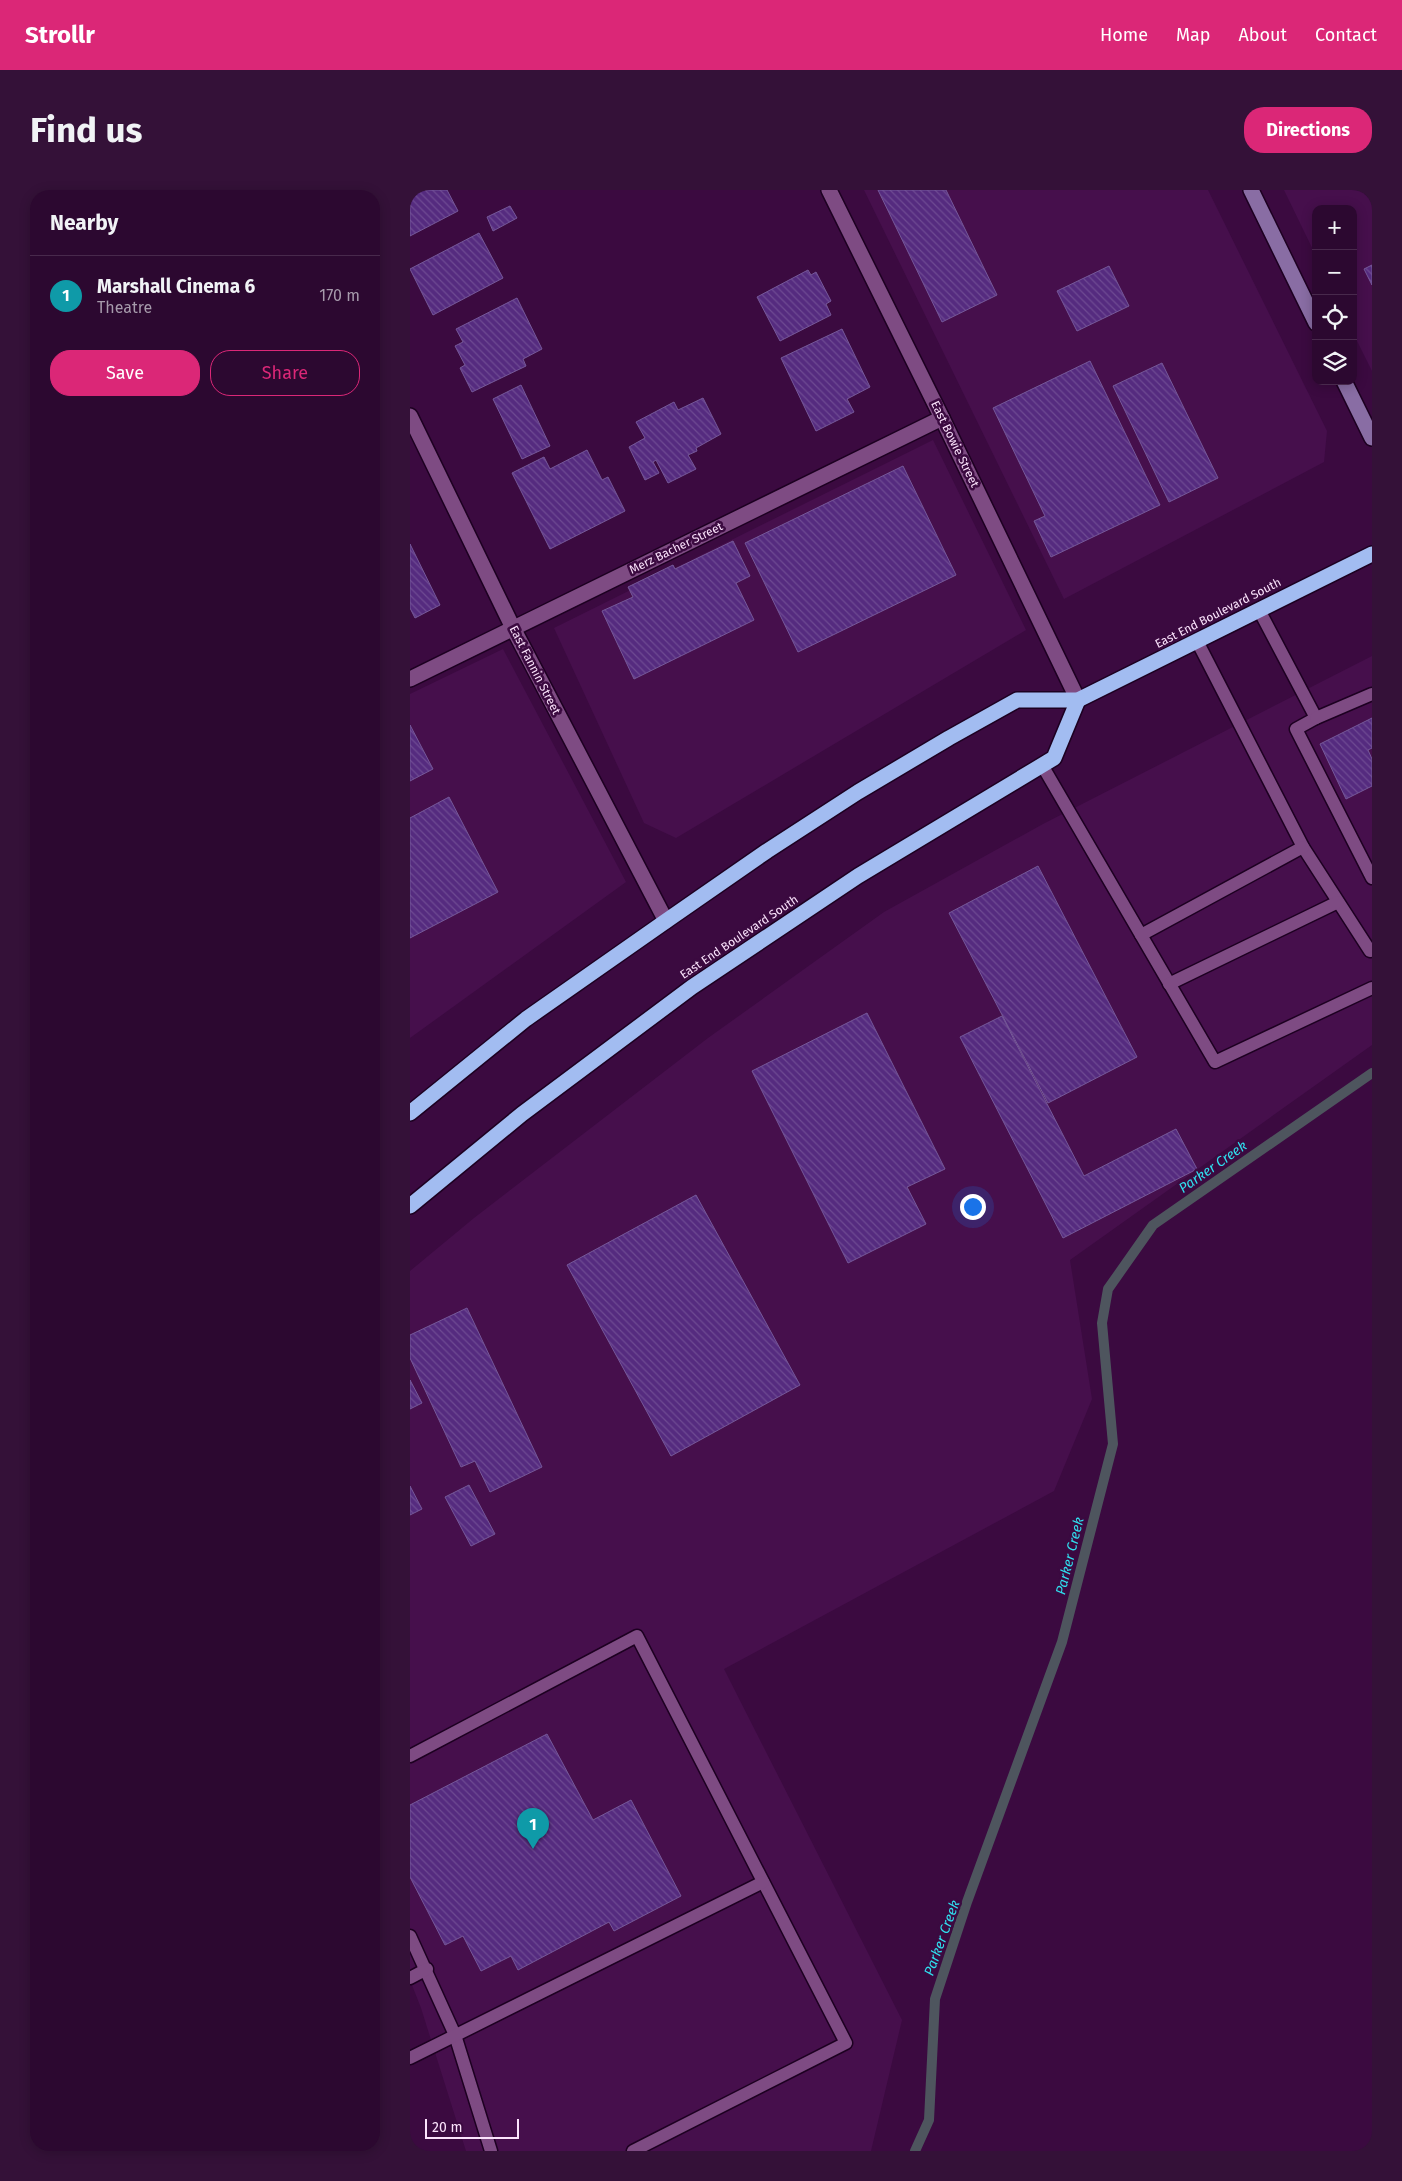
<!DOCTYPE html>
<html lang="en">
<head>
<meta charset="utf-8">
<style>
	:root { --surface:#2c0830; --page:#341138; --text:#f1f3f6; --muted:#a69aab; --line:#48294c; --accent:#db2777 }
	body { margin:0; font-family:"Fira Sans",sans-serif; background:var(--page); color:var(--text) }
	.controls { position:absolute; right:15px; top:15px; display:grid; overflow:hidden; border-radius:10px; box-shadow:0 2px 12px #0003 }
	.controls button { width:45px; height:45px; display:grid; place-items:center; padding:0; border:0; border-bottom:1px solid var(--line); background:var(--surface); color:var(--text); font:25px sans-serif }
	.scale { position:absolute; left:15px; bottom:12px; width:94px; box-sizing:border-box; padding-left:5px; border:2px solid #fbe3fc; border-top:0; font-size:14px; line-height:18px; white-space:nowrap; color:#fbe3fc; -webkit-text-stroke:4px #3b0a40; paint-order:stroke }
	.you { position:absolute; left:562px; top:1016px; width:18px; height:18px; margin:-12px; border:4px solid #fff; border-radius:50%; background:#1a73e8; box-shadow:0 0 0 8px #1a73e833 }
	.badge { display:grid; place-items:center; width:32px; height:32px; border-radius:50%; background:var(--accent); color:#fff; font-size:16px; font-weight:700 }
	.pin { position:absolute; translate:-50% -41px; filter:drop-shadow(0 1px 2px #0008) }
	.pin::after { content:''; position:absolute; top:26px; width:18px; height:15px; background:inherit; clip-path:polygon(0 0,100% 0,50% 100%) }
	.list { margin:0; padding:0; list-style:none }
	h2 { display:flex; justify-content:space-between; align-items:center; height:65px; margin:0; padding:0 20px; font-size:21px }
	h2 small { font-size:16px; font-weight:400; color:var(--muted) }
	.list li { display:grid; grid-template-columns:32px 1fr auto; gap:15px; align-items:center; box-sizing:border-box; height:80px; padding:0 20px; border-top:1px solid var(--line) }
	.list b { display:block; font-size:19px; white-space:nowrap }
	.list p { margin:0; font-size:16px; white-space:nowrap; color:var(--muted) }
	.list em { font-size:16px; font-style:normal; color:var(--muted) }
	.actions { display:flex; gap:10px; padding:15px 20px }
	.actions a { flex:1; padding:11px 0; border:1px solid var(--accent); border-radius:20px; text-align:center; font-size:18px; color:var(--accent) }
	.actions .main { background:var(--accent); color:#fff }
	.icon { flex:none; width:28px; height:28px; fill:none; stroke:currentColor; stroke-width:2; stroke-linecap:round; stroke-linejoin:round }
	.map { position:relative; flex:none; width:962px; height:1961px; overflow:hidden; border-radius:20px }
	header { display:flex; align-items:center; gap:30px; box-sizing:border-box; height:70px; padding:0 25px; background:var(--accent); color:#fff }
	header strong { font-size:24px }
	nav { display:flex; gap:28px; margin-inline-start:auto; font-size:18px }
	.intro { display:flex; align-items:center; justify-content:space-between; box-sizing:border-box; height:120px; padding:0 30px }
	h1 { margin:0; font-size:35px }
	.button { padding:12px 22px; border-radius:20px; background:var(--accent); color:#fff; font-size:18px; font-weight:700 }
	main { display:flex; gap:30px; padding:0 30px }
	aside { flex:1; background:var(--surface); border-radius:20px; box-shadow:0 2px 12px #0003 }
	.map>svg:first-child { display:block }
	.built { fill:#460f4c }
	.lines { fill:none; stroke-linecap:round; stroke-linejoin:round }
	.stream { stroke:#4e555e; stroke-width:10 }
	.building { fill:url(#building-back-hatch); stroke:#755899 }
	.lane-casing { stroke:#1d0021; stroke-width:15 }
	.street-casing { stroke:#1d0021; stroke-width:18 }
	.secondary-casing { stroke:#1d0021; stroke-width:18 }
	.highway-casing { stroke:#1d0021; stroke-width:18 }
	.lane { stroke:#7e4b83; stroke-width:12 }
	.street { stroke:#7e4b83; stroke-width:15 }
	.secondary { stroke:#896da4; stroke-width:15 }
	.highway { stroke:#a2bcf1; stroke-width:15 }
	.labels { text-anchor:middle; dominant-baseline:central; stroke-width:5; stroke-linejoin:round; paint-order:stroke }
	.street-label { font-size:12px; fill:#fbe3fc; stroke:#3b0a40 }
	.water-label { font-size:14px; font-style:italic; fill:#30dfee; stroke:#3b0a40 }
</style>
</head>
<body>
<header>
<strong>Strollr</strong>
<nav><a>Home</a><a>Map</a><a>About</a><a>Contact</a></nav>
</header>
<div class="intro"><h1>Find us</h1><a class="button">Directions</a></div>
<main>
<aside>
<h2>Nearby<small></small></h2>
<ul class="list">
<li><span class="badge" style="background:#0f9aa8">1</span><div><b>Marshall Cinema 6</b><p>Theatre</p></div><em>170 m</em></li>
</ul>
<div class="actions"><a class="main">Save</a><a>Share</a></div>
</aside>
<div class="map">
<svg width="962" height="1961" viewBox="0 0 962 1961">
	<defs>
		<pattern id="building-back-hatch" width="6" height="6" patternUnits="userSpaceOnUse" patternTransform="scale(1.25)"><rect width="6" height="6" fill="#552b7f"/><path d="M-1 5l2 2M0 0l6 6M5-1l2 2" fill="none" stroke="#6e4a92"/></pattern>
	</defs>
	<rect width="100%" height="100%" fill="#3b0a40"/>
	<!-- built -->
	<g class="built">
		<polygon points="454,0 798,0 917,241 914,272 654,409"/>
		<polygon points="874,0 962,0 962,181 943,143 943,19 906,19 906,66"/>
		<polygon points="523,250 616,440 266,648 234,633 144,438"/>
		<polygon points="93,459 216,692 0,848 0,504"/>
		<polygon points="962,466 962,855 660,1070 682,1209 644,1301 314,1479 492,1830 461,1961 56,1961 11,1818 0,1790 0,1081 64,1028 298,848 474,722 633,634"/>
	</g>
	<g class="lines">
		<!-- stream -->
		<polyline class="stream" points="505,1961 519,1930 525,1809 557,1712 652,1452 703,1254 692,1133 698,1099 743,1035 962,883"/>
	</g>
	<!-- building -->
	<g class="building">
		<polygon points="0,0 37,0 48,21 0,46"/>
		<polygon points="468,0 536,0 587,105 532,132"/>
		<polygon points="100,16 107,28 83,41 77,27"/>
		<polygon points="69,43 93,88 23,125 0,79"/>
		<polygon points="962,75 962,95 954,79"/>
		<polygon points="699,76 719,116 667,141 647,101"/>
		<polygon points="398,80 401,85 406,82 421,111 416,114 421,125 370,151 347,107"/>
		<polygon points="107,108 132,159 113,169 116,176 62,202 50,178 55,175 45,156 53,152 46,139"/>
		<polygon points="432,139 460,197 437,209 444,222 406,241 371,168"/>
		<polygon points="680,171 750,315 641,367 624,331 635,326 583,218"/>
		<polygon points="752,173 808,288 759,312 703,196"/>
		<polygon points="111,195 140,256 112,269 83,209"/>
		<polygon points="293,208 311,244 286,258 287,261 278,265 286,279 258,293 246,270 243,272 249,283 235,290 219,257 235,248 226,232 264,212 268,220"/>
		<polygon points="177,260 192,290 198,287 215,321 140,359 102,283 134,267 140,279"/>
		<polygon points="493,276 546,385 388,462 335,353"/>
		<polygon points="323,351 340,386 326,393 344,430 224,489 192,421 223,407 218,397 263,375 265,379"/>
		<polygon points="0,354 30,415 5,428 0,418"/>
		<polygon points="962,528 962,558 958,560 962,569 962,596 936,609 910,554"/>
		<polygon points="0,535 23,579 0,591"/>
		<polygon points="39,607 88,702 0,748 0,628"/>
		<polygon points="628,676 727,867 638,913 539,723"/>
		<polygon points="457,823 535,979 497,997 516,1034 438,1073 342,881"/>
		<polygon points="592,826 674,986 766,939 787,979 653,1048 550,847"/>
		<polygon points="286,1005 390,1195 261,1266 157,1075"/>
		<polygon points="57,1118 132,1277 80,1302 65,1271 51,1277 0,1168 0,1145"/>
		<polygon points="0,1190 12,1213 0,1219"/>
		<polygon points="59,1295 85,1344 61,1356 35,1307"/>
		<polygon points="0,1296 12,1319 0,1325"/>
		<polygon points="137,1544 183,1630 221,1610 271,1706 204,1741 199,1732 108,1780 101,1766 71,1781 53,1746 35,1755 0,1687 0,1615"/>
	</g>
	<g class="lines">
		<defs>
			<g id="lane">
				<polyline points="849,420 906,528 886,539 962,688"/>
				<polyline points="787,451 893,657 960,761 962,759"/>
				<polyline points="906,528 962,504"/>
				<polyline points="632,575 805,872 962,798"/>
				<polyline points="731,745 893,657"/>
				<polyline points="759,794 928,712"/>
				<polyline points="0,1566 227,1446 436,1853 223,1961"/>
				<polyline points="0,1746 45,1845 81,1961"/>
				<polyline points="0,1788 17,1779"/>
				<polyline points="0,1868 353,1692"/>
			</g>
			<g id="street">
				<polyline points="419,0 532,228 668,510"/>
				<polyline points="0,226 103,438 256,731"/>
				<polyline points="0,489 532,228"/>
			</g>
			<g id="secondary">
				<polyline points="841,0 906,133"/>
				<polyline points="934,191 962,248"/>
			</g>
			<g id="highway">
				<polyline points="0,923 116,829 256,731 357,661 448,602 539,548 607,510 668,510 962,364"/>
				<polyline points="0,1016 112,924 282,797 448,686 644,568 668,510"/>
			</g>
		</defs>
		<!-- lane casing -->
		<use href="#lane" class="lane-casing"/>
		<!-- street casing -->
		<use href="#street" class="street-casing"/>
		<!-- secondary casing -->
		<use href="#secondary" class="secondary-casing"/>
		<!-- highway casing -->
		<use href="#highway" class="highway-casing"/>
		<!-- lane -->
		<use href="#lane" class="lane"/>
		<!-- street -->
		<use href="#street" class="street"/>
		<!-- secondary -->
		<use href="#secondary" class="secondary"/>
		<!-- highway -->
		<use href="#highway" class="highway"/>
	</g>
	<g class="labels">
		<!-- street labels -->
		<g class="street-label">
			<text transform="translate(545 254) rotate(64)">East Bowie Street</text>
			<text transform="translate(266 358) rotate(-26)">Merz Bacher Street</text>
			<text transform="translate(808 423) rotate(-27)">East End Boulevard South</text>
			<text transform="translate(125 480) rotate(63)">East Fannin Street</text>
			<text transform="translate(329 747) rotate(-34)">East End Boulevard South</text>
		</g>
		<!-- water labels -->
		<g class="water-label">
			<text transform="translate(803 977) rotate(-35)">Parker Creek</text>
			<text transform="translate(660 1366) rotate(-76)">Parker Creek</text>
			<text transform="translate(532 1748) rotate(-70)">Parker Creek</text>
		</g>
	</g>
</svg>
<div class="controls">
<button>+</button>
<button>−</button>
<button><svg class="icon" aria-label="locate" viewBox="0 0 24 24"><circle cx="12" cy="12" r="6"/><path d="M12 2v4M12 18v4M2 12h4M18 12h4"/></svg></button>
<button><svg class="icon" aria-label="layers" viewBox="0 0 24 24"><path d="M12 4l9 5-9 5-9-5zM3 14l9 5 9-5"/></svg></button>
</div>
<div class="scale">20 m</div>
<div class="you"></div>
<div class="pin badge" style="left:123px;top:1659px;background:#0f9aa8">1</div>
</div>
</main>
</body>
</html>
